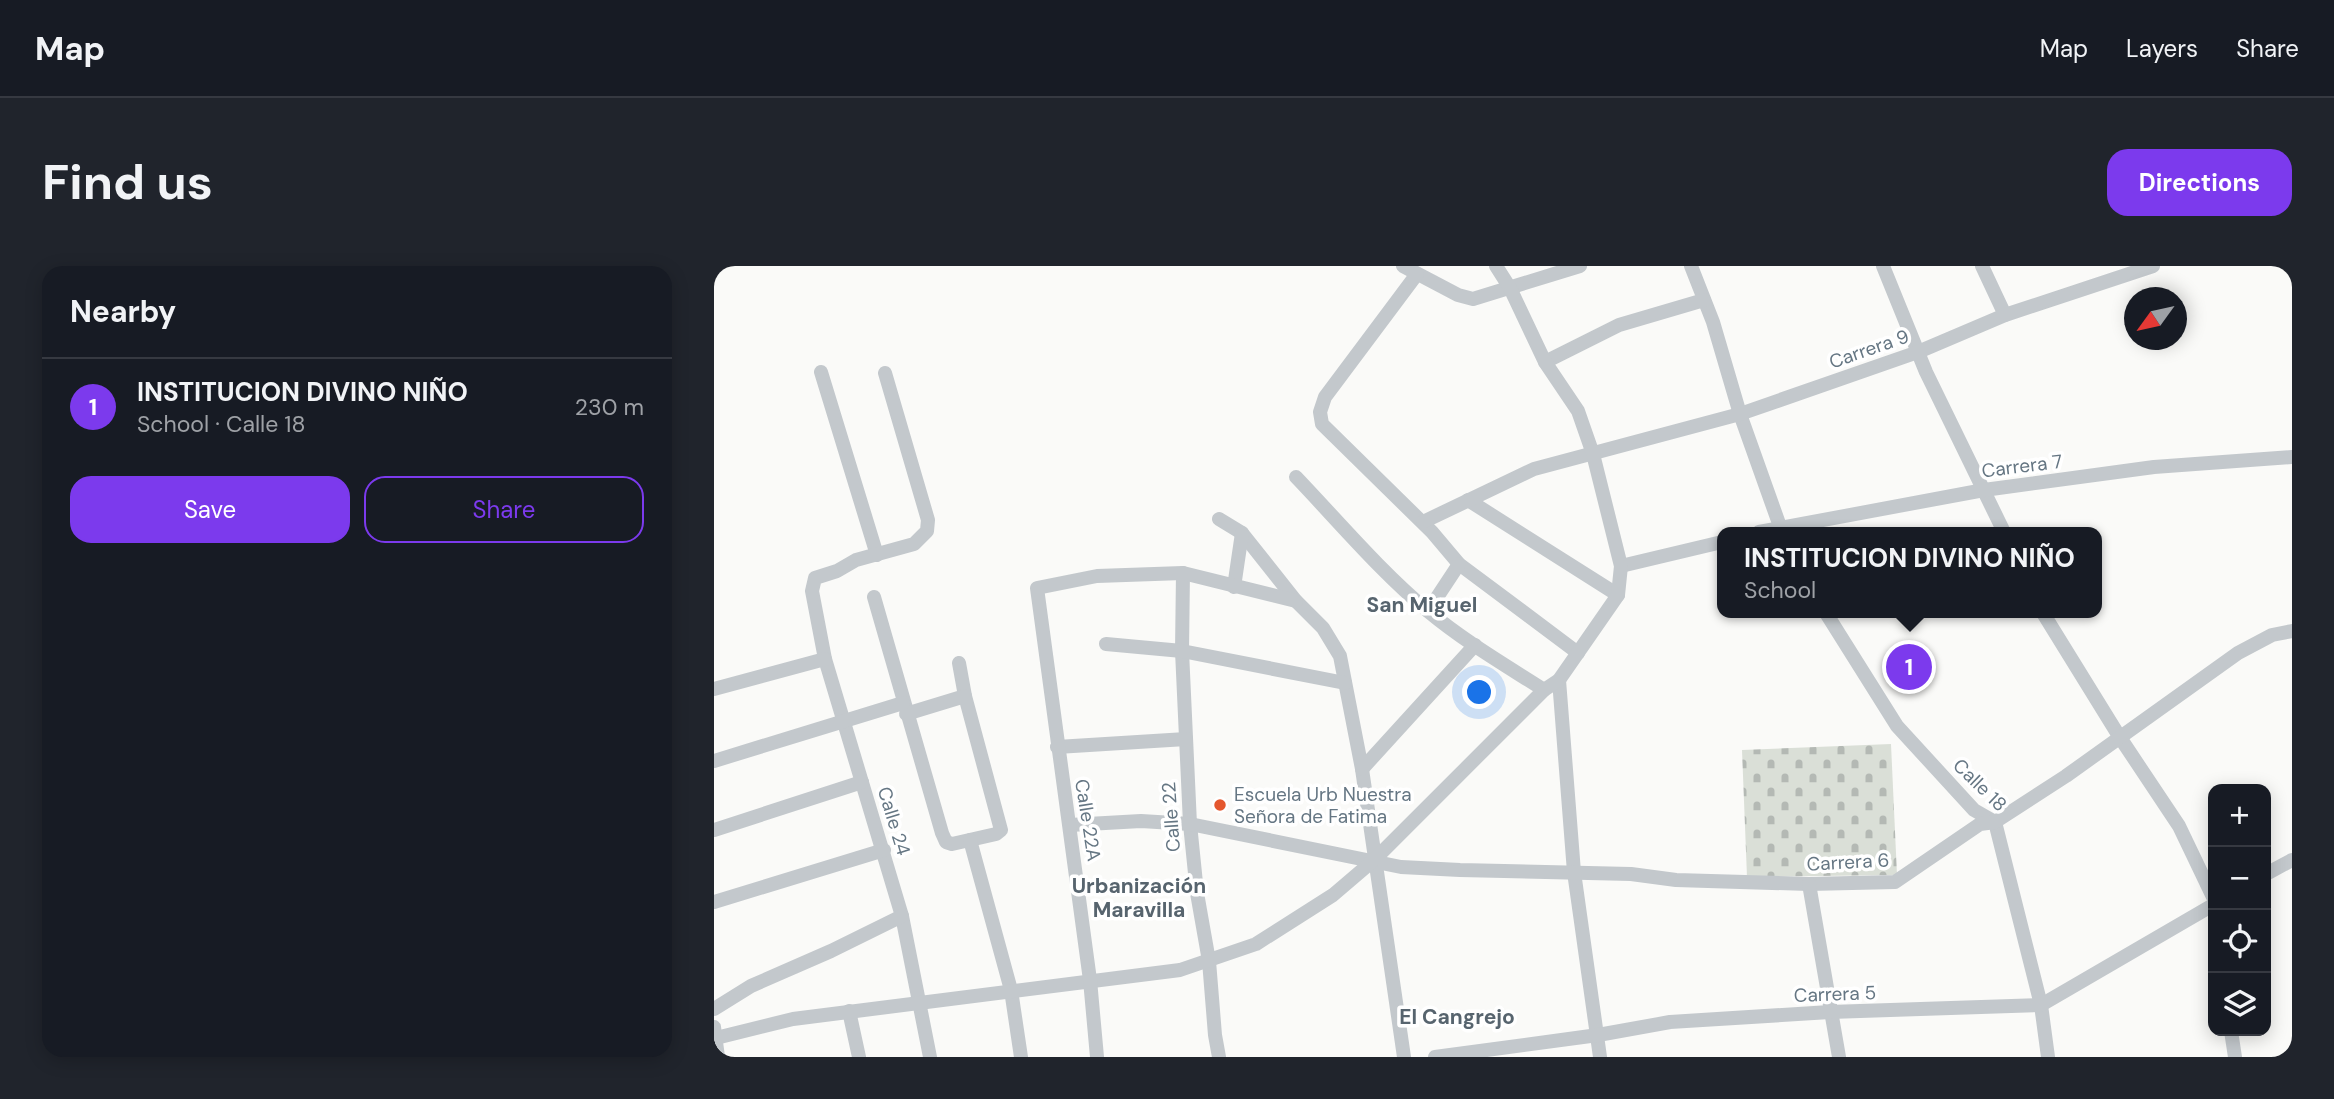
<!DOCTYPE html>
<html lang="en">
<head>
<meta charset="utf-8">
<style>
	:root { --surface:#171b24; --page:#20242c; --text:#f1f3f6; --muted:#9ea1a6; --line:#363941; --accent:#7c3aed }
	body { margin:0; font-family:"DM Sans",sans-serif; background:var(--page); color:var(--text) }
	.controls { position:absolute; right:21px; bottom:21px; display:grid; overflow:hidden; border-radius:14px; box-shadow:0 4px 18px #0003 }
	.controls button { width:63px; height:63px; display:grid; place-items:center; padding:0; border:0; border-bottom:2px solid var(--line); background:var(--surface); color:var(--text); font:35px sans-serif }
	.compass { position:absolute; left:1410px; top:21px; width:63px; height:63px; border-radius:50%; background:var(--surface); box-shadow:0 4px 18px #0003; rotate:237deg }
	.you { position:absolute; left:766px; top:427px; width:24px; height:24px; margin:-18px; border:5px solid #fff; border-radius:50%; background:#1a73e8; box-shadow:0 0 0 10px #1a73e833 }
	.badge { display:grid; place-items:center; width:46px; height:46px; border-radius:50%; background:var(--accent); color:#fff; font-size:23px; font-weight:700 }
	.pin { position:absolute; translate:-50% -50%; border:4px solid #fff; box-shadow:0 2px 7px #0006 }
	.popup { position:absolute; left:1003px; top:261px; width:385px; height:91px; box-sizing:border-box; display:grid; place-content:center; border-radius:14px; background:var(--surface); filter:drop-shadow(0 2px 5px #0005); font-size:23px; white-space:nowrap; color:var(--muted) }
	.popup b { font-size:26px; color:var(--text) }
	.popup::after { content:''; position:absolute; left:50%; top:100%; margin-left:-14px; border:14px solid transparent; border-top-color:var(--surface) }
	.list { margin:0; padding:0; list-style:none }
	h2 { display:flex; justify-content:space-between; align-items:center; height:91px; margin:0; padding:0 28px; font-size:30px }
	h2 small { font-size:23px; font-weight:400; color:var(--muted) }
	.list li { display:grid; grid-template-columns:46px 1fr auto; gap:21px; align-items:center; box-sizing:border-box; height:98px; padding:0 28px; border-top:2px solid var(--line) }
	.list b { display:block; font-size:26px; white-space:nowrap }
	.list p { margin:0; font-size:23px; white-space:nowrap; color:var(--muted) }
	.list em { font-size:23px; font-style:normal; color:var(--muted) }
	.actions { display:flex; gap:14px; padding:21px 28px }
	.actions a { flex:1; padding:16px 0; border:2px solid var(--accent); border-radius:21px; text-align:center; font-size:24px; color:var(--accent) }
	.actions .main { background:var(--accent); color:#fff }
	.icon { flex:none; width:38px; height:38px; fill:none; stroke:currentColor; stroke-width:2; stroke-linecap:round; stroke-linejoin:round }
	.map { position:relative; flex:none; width:1578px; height:791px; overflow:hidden; border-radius:21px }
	header { display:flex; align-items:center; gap:42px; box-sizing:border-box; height:98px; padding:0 35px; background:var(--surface); border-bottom:2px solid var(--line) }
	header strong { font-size:33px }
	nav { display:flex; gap:38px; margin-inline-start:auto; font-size:24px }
	.intro { display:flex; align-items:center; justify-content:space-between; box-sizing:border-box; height:168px; padding:0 42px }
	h1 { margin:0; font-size:49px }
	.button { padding:18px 32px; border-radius:21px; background:var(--accent); color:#fff; font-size:24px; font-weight:700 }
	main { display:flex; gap:42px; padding:0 42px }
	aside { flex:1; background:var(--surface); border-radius:21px; box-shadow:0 4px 18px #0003 }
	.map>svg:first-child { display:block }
	.cemetery { fill:url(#cemetery-stones) }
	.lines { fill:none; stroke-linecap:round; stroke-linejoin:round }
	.street { stroke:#c3c8cc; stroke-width:14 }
	.poi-dot { fill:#e4572e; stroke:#fff; stroke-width:2.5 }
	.labels { text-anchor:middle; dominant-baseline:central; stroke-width:7; stroke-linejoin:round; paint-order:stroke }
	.street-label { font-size:19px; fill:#657683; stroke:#fff }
	.poi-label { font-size:19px; fill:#657683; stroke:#fff; text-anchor:start }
	.neighbourhood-label { font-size:21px; font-weight:bold; fill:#57646e; stroke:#fff }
</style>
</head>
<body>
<header>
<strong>Map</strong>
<nav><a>Map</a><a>Layers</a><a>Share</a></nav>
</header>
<div class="intro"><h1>Find us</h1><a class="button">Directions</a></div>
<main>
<aside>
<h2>Nearby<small></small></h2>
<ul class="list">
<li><span class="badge">1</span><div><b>INSTITUCION DIVINO NIÑO</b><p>School · Calle 18</p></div><em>230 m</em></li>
</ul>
<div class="actions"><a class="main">Save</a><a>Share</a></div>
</aside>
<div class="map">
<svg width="1578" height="791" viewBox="0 0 1578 791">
	<defs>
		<pattern id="cemetery-stones" width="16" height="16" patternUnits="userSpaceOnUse" patternTransform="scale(1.75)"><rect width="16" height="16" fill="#dadfd7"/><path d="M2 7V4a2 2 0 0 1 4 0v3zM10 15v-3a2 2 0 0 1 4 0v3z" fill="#b4b9b4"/></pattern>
	</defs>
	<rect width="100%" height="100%" fill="#fafaf8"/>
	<!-- cemetery -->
	<polygon class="cemetery" points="1177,478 1183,609 1033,611 1028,484"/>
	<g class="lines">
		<!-- street -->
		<g class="street">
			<polyline points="689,0 744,29 759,33 866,0"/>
			<polyline points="977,0 999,56 1026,148 1068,266"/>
			<polyline points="1169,0 1212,106 1290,266"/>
			<polyline points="1268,0 1291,49"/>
			<polyline points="703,8 611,131 606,146 608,158 718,266 745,298 864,387"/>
			<polyline points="831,96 905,59 990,34"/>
			<polyline points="107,106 163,289"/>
			<polyline points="171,107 214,254 213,265 200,278 142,294 123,305 101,312 98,325 111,393 188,650 216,791"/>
			<path d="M582,211C625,256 666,305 714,345C750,375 791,399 830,424"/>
			<polyline points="754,234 904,329"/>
			<polyline points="505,253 528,267 582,335 609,362 626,390 648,503 690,791"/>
			<polyline points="709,256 820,203 1026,148 1204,86 1291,49 1439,0"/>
			<polyline points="1045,266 1270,224 1440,201 1578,191"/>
			<polyline points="907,300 1008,276"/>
			<polyline points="469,307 468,385 476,558 483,627 495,695 501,769 505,791"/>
			<polyline points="520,321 528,267"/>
			<polyline points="160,331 228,567 232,576 238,578 282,568 287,564 251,430 245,397"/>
			<polyline points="714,345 745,298"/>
			<polyline points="1112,347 1183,460 1260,544 1281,556 1327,739 1334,791"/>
			<polyline points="1329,347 1405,470 1465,560 1499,631"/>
			<polyline points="392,378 468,385 631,417"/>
			<polyline points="845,414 860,606 886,791"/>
			<polyline points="0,423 111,393"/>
			<polyline points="192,448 251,430"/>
			<polyline points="343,481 472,473"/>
			<polyline points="0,495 189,437"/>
			<polyline points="648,503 761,379"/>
			<polyline points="356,559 427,555 476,558 687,601 746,604 917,608 962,614 1095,618 1181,616 1266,558 1281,556 1352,510 1524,387 1558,369 1578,365"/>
			<polyline points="0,564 148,516"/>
			<polyline points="256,574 297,724 307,791"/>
			<polyline points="1552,608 1578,594"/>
			<polyline points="1095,618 1125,791"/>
			<polyline points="0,636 170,584"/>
			<polyline points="0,743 37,720 117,685 188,650"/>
			<polyline points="135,745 145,791"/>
			<polyline points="0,761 4,791"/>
			<polyline points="1517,765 1521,791"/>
			<polyline points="2,772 79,753 466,704 542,678 619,629 660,594 830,424 845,414 904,329 907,300 879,188 864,145 831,96 796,22 782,0"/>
			<polyline points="383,791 376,714 323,322 383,310 469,307 582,335"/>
			<polyline points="721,791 884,769 956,756 1116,746 1327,739 1499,639"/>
		</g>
	</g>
	<!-- markers -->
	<circle class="poi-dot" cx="506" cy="539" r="7"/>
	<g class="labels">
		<!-- street labels -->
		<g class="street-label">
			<text transform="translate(1155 83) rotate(-19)">Carrera 9</text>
			<text transform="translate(1308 200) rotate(-7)">Carrera 7</text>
			<text transform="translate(1266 519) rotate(44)">Calle 18</text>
			<text transform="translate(457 551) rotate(-94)">Calle 22</text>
			<text transform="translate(374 554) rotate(81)">Calle 22A</text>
			<text transform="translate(180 555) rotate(73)">Calle 24</text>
			<text transform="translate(1134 596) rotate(-3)">Carrera 6</text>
			<text transform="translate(1121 728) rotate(-2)">Carrera 5</text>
		</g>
		<!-- poi labels -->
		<g class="poi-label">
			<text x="520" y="528">Escuela Urb Nuestra<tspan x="520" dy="22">Señora de Fatima</tspan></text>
		</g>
		<!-- neighbourhood labels -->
		<g class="neighbourhood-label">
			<text x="708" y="339">San Miguel</text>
			<text x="425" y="620">Urbanización<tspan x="425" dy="24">Maravilla</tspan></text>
			<text x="743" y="751">El Cangrejo</text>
		</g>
	</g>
</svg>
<div class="controls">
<button>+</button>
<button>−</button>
<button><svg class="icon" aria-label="locate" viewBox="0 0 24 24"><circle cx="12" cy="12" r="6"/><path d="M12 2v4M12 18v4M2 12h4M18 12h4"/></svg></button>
<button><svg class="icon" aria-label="layers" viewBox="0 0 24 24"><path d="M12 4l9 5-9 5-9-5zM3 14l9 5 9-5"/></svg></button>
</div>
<svg class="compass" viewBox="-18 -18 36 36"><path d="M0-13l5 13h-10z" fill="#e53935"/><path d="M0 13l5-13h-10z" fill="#9ea1a6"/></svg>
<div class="you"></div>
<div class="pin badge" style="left:1195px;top:401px">1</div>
<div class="popup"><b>INSTITUCION DIVINO NIÑO</b>School</div>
</div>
</main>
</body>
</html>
